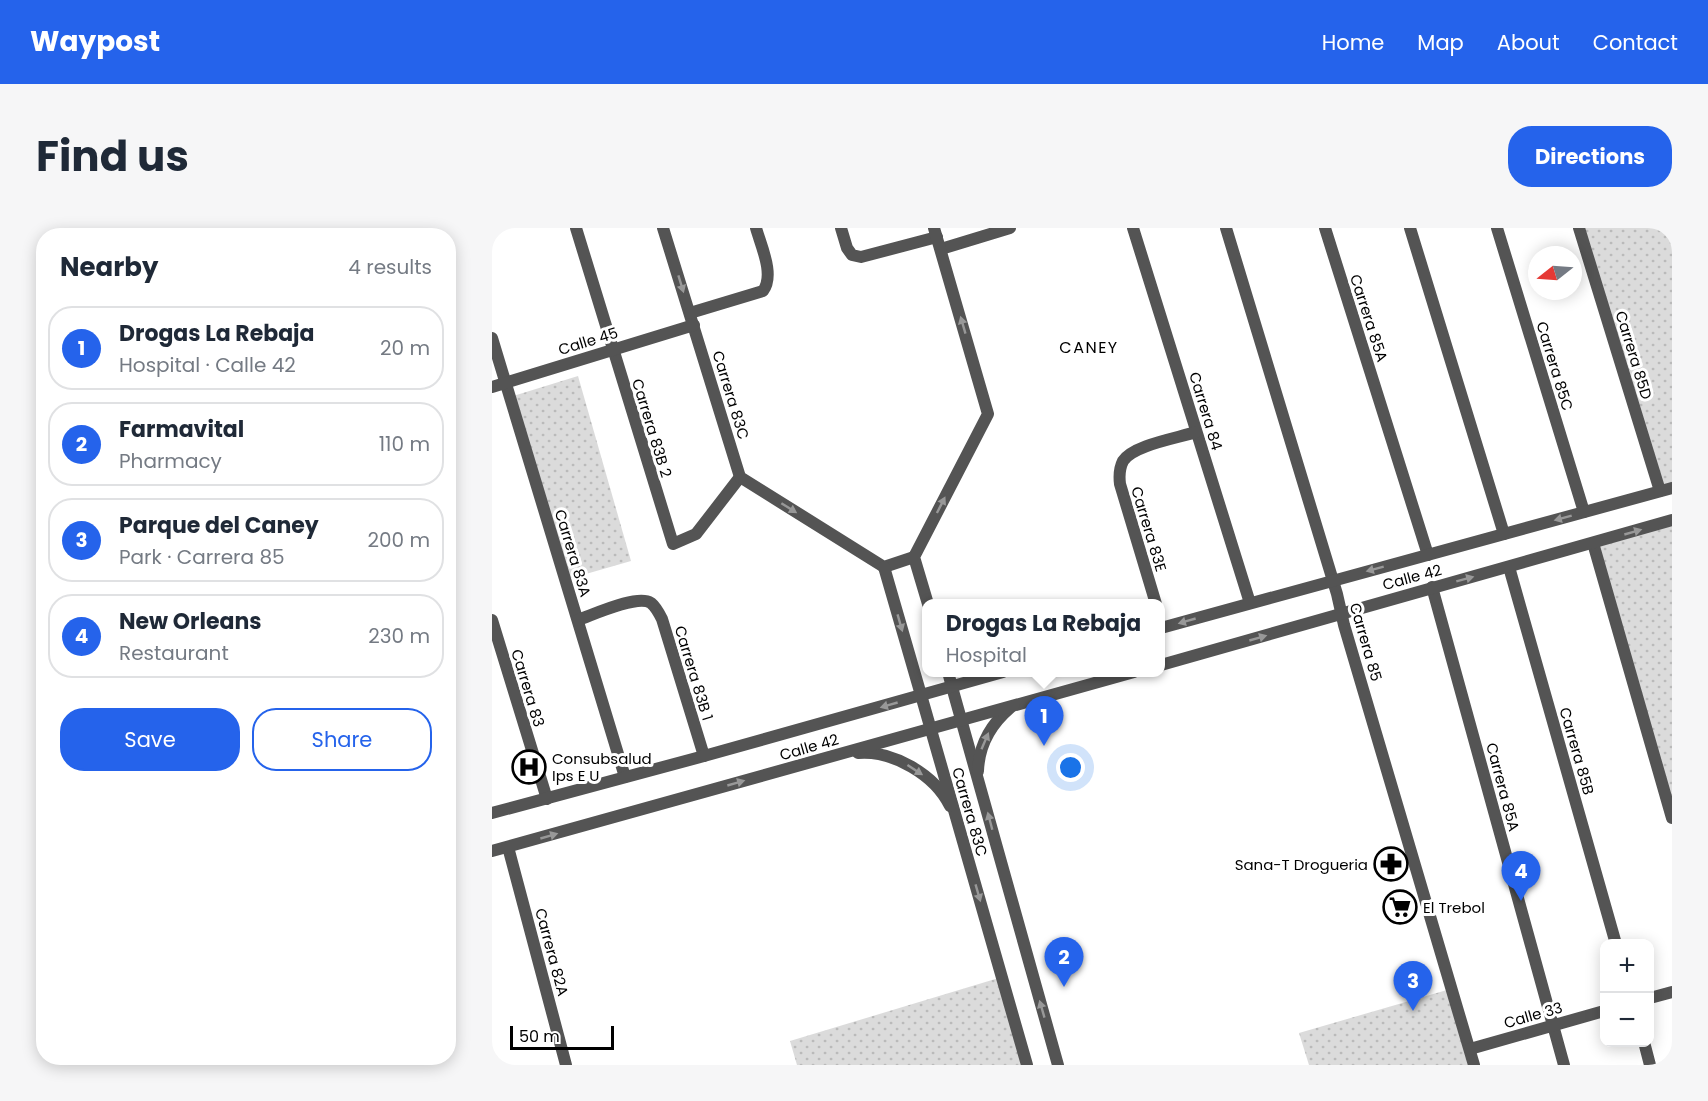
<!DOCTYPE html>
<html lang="en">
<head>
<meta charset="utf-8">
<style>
	:root { --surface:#fff; --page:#f6f6f7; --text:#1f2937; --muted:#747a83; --line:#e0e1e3; --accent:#2563eb }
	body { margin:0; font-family:Poppins,sans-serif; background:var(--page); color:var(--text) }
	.controls { position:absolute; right:18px; bottom:18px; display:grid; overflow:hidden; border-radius:12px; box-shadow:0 3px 15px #0003 }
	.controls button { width:54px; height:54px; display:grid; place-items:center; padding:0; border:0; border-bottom:2px solid var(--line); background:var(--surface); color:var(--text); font:30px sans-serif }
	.compass { position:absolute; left:1036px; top:18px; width:54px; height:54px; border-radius:50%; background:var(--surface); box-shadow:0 3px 15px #0003; rotate:253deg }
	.scale { position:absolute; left:18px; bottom:15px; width:104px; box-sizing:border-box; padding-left:6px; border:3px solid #000; border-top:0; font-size:16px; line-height:21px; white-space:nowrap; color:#000; -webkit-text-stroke:4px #fff; paint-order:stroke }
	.you { position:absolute; left:579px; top:540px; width:21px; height:21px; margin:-15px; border:4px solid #fff; border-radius:50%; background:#1a73e8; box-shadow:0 0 0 9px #1a73e833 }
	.badge { display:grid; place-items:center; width:39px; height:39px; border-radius:50%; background:var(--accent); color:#fff; font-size:20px; font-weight:700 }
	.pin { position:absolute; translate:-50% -50px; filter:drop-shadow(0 2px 3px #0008) }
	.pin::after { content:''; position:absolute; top:32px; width:21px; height:18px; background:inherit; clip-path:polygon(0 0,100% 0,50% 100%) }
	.popup { position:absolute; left:430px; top:371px; width:243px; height:78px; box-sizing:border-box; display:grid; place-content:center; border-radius:12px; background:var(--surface); filter:drop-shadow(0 2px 4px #0005); font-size:20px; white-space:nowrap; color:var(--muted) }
	.popup b { font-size:22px; color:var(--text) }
	.popup::after { content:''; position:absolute; left:50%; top:100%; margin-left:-12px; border:12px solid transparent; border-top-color:var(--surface) }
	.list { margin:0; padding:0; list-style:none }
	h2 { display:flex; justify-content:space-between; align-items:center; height:78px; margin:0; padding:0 24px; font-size:26px }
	h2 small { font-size:20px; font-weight:400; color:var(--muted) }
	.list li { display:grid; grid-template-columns:39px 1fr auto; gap:18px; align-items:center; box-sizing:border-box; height:84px; margin:0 12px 12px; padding:0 12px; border:2px solid var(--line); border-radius:24px }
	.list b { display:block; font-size:22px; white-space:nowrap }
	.list p { margin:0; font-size:20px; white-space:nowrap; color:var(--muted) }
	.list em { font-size:20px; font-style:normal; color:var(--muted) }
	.actions { display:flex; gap:12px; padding:18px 24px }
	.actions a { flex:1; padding:14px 0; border:2px solid var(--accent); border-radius:24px; text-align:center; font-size:21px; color:var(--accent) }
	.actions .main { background:var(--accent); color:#fff }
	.map { position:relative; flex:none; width:1180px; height:837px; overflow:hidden; border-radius:24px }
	header { display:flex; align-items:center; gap:36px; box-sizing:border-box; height:84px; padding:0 30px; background:var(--accent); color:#fff }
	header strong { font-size:28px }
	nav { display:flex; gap:33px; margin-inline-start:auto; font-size:21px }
	.intro { display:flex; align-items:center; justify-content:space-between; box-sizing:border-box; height:144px; padding:0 36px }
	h1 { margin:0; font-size:42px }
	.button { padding:15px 27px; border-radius:24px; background:var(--accent); color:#fff; font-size:21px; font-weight:700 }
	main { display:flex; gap:36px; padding:0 36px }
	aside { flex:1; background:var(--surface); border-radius:24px; box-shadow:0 3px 15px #0003 }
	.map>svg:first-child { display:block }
	.park { fill:url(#park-dots) }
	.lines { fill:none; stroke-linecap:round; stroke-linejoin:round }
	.minor { stroke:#545454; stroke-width:12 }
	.tertiary { stroke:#545454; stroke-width:12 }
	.oneway { fill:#989898 }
	.labels { text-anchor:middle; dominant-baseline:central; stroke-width:6; stroke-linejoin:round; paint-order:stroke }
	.street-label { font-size:15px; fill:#000; stroke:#fff }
	.poi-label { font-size:15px; fill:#000; stroke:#fff; text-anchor:start }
	.neighbourhood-label { font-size:16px; letter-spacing:1.5px; fill:#000; stroke:#fff }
</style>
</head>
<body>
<header>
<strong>Waypost</strong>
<nav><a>Home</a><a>Map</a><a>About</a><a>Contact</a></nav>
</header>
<div class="intro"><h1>Find us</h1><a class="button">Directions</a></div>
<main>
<aside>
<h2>Nearby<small>4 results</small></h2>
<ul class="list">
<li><span class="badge">1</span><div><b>Drogas La Rebaja</b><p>Hospital · Calle 42</p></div><em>20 m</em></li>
<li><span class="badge">2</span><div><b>Farmavital</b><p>Pharmacy</p></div><em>110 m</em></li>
<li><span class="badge">3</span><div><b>Parque del Caney</b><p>Park · Carrera 85</p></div><em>200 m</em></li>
<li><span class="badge">4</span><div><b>New Orleans</b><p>Restaurant</p></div><em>230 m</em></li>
</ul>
<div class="actions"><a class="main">Save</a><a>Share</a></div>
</aside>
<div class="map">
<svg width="1180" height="837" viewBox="0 0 1180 837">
	<defs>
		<pattern id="park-dots" width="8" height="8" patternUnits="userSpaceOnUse" patternTransform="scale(1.5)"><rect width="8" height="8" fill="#dbdbdb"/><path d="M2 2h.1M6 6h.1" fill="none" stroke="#bababa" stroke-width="1.8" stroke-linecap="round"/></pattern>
	</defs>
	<rect width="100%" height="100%" fill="#fff"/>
	<!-- park -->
	<g class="park">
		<polygon points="1087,0 1180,0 1180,260 1168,263"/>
		<polygon points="86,148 139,333 73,352 18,169"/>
		<polygon points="1180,292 1180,590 1101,315"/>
		<polygon points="510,749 535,837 305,837 298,813"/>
		<polygon points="955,762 977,837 817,837 807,805"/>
	</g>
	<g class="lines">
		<!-- minor -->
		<g class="minor">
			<polyline points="84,0 181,316 204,306 248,249"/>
			<polyline points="171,0 248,249 392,339 422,329"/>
			<polyline points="349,0 355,20 360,27 369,29 445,9"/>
			<polyline points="641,0 758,375"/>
			<polyline points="734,0 845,366 852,397 982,837"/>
			<polyline points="833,0 936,327"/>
			<polyline points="918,0 1012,306"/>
			<polyline points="1005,0 1092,284"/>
			<polyline points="1087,0 1168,263"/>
			<polyline points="449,21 518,0"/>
			<path d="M198,85L271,63C283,47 269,18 264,0"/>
			<polyline points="0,110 133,549"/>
			<polyline points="0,159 202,97"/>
			<polyline points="1101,315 1180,590"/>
			<polyline points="392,339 429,467"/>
			<polyline points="1017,339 1124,716"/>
			<polyline points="940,359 1072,837"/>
			<polyline points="436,376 422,329 496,186 442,0"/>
			<path d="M664,376L628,256C627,248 627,241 631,233C641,217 686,210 704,204"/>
			<polyline points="0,392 55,571"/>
			<path d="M86,392C101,387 145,366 159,375C164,379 167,385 170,391L212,528"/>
			<polyline points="456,444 460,459"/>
			<polyline points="16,619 74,837"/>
			<polyline points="1158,770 1180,764"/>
			<polyline points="1152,814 1158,837"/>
			<polyline points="978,821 1112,783"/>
		</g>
		<!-- tertiary -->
		<g class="tertiary">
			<polyline points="669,400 1180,260"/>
			<polyline points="669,437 1180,292"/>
			<polyline points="460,459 566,837"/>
			<polyline points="429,467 535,837"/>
			<path d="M366,525C401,522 443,547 458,578"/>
			<path d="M486,543C487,517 498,497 518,480"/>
			<polyline points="0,585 212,528 511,444"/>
			<polyline points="0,623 642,444"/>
		</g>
	</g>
	<!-- one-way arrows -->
	<defs><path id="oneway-solid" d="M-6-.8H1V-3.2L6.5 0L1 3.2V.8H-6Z" transform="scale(1.5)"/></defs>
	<g class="oneway">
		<use href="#oneway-solid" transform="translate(189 56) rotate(73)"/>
		<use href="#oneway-solid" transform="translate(471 97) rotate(-106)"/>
		<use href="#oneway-solid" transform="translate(449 277) rotate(-63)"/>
		<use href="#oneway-solid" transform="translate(297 280) rotate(32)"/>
		<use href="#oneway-solid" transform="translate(1071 290) rotate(165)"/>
		<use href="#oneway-solid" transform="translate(1141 304) rotate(-16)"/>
		<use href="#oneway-solid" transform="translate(883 341) rotate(165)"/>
		<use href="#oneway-solid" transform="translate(973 351) rotate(-15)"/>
		<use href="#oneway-solid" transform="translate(695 393) rotate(164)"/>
		<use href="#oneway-solid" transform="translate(408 395) rotate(74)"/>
		<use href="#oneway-solid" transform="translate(766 410) rotate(-16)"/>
		<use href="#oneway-solid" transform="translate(397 477) rotate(164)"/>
		<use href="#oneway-solid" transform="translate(493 513) rotate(-67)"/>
		<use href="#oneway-solid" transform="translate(423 542) rotate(33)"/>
		<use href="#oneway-solid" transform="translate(244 555) rotate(-16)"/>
		<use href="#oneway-solid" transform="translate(498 593) rotate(-105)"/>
		<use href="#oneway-solid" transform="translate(57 608) rotate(-16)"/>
		<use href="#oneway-solid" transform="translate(486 665) rotate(74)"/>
		<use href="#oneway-solid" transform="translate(550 781) rotate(-106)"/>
	</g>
	<!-- icons -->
	<defs>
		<symbol id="hospital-ring" viewBox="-11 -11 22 22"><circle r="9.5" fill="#fff" stroke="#000" stroke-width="1.5"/><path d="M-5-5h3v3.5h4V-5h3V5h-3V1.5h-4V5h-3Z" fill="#000"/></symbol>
		<symbol id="pharmacy-ring" viewBox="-11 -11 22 22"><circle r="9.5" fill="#fff" stroke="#000" stroke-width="1.5"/><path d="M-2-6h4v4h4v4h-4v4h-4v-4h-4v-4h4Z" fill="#000"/></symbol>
		<symbol id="supermarket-ring" viewBox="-11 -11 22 22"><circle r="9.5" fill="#fff" stroke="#000" stroke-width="1.5"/><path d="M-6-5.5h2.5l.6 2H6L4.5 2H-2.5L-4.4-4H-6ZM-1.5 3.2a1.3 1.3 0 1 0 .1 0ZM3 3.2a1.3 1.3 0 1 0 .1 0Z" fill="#000"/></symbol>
	</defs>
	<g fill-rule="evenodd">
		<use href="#hospital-ring" x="18" y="520" width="38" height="38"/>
		<use href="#pharmacy-ring" x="880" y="617" width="38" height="38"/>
		<use href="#supermarket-ring" x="889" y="660" width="38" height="38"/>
	</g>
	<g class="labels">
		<!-- street labels -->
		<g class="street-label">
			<text transform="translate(877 90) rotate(72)">Carrera 85A</text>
			<text transform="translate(96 113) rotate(-17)">Calle 45</text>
			<text transform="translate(1142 127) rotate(73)">Carrera 85D</text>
			<text transform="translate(1063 138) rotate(73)">Carrera 85C</text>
			<text transform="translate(239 167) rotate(73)">Carrera 83C</text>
			<text transform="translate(714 183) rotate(73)">Carrera 84</text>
			<text transform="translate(160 200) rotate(73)">Carrera 83B 2</text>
			<text transform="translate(657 301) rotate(73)">Carrera 83E</text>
			<text transform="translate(81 325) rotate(73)">Carrera 83A</text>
			<text transform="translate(920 349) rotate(-15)">Calle 42</text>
			<text transform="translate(874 414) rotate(74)">Carrera 85</text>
			<text transform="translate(202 445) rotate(73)">Carrera 83B 1</text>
			<text transform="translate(36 460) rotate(73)">Carrera 83</text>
			<text transform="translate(317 519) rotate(-16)">Calle 42</text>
			<text transform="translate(1085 523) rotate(74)">Carrera 85B</text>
			<text transform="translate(1011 559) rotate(75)">Carrera 85A</text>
			<text transform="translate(478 584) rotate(74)">Carrera 83C</text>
			<text transform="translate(60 724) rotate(75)">Carrera 82A</text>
			<text transform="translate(1041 787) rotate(-16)">Calle 33</text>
		</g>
		<!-- poi labels -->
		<g class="poi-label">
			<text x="60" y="530">Consubsalud<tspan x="60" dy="17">Ips E U</tspan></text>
			<text x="876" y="636" text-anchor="end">Sana-T Drogueria</text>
			<text x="931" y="679">El Trebol</text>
		</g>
		<!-- neighbourhood labels -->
		<g class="neighbourhood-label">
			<text x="597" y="119">CANEY</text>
		</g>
	</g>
</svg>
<div class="controls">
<button>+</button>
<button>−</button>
</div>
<svg class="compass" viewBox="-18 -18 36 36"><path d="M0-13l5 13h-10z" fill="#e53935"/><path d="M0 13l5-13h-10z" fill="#747a83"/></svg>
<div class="scale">50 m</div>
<div class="you"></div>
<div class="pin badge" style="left:552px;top:518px">1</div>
<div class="popup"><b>Drogas La Rebaja</b>Hospital</div>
<div class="pin badge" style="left:572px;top:759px">2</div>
<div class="pin badge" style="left:921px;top:783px">3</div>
<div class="pin badge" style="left:1029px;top:673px">4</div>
</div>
</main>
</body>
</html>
